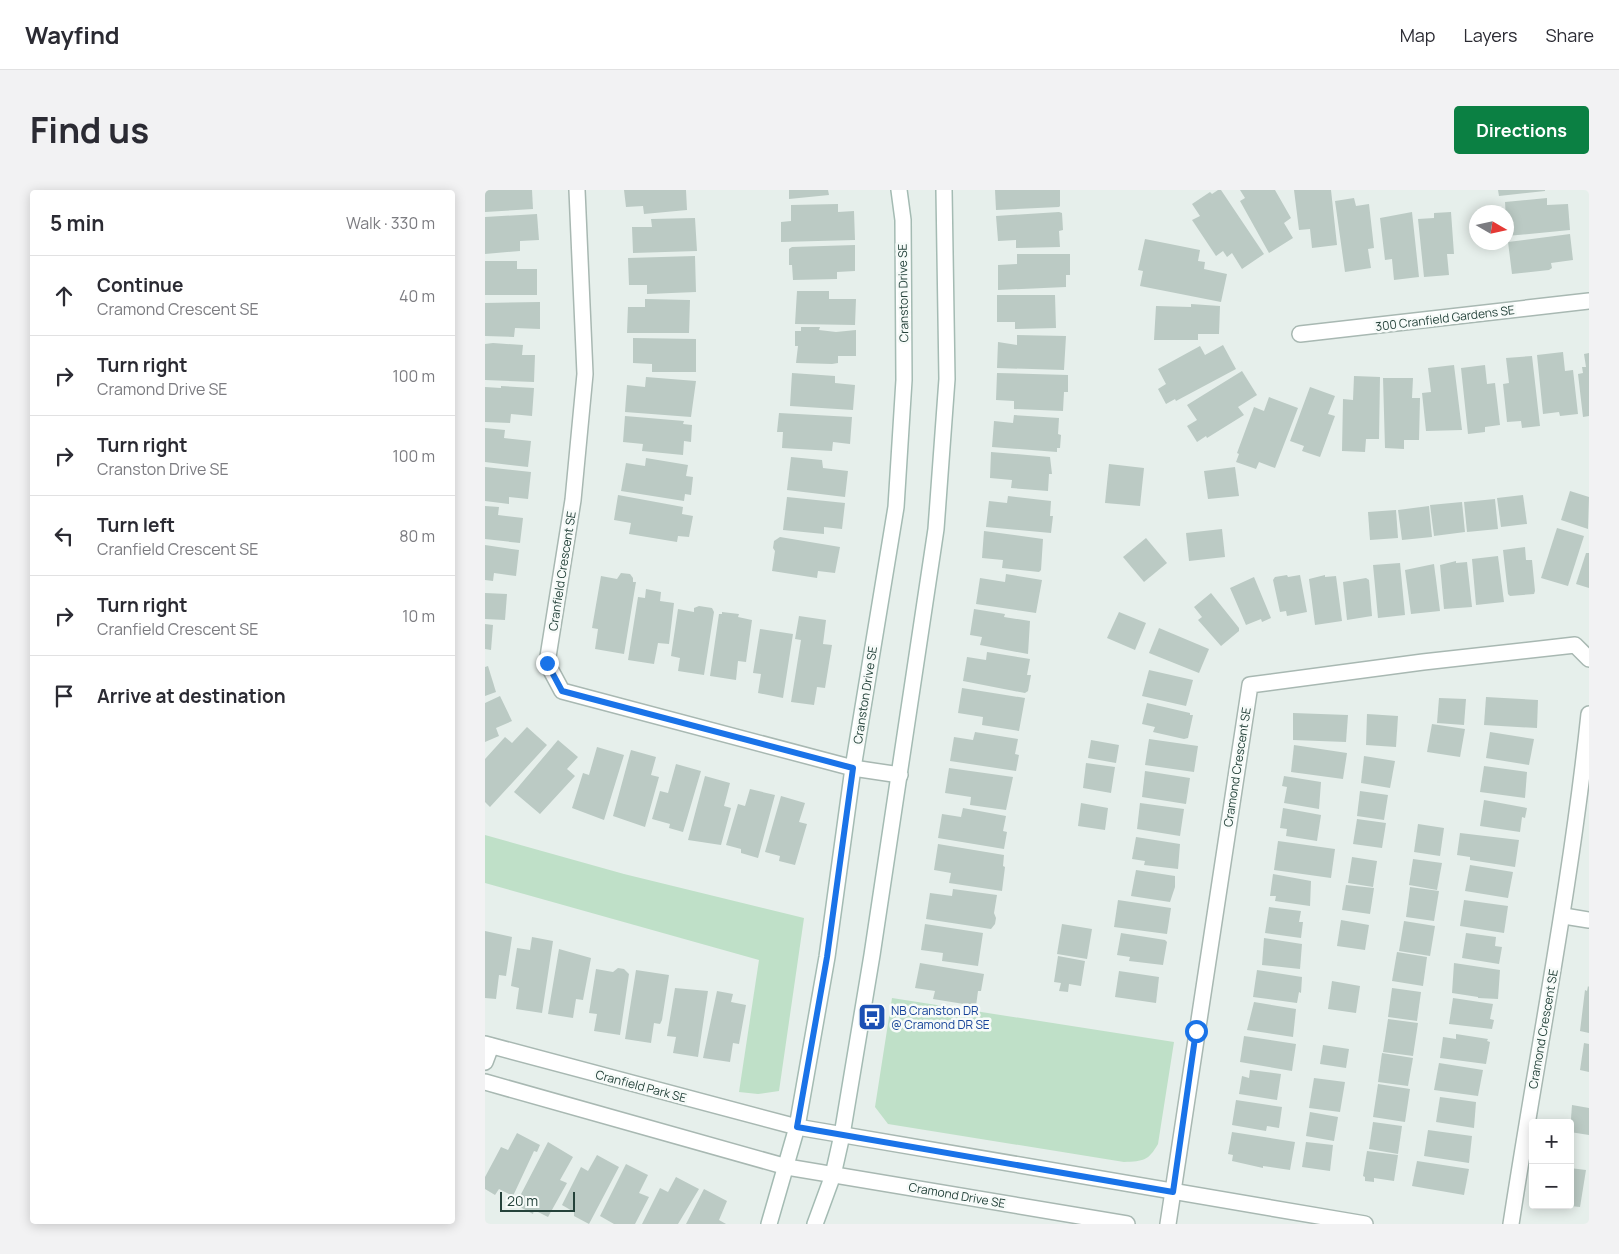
<!DOCTYPE html>
<html lang="en">
<head>
<meta charset="utf-8">
<style>
	:root { --surface:#fff; --page:#f2f2f3; --text:#2b2b33; --muted:#7c7c81; --line:#e1e1e2; --accent:#0b8043 }
	body { margin:0; font-family:Manrope,sans-serif; background:var(--page); color:var(--text) }
	.controls { position:absolute; right:15px; bottom:15px; display:grid; overflow:hidden; border-radius:5px; box-shadow:0 2px 12px #0003 }
	.controls button { width:45px; height:45px; display:grid; place-items:center; padding:0; border:0; border-bottom:1px solid var(--line); background:var(--surface); color:var(--text); font:25px sans-serif }
	.compass { position:absolute; left:984px; top:15px; width:45px; height:45px; border-radius:50%; background:var(--surface); box-shadow:0 2px 12px #0003; rotate:99deg }
	.scale { position:absolute; left:15px; bottom:12px; width:75px; box-sizing:border-box; padding-left:5px; border:2px solid #24423a; border-top:0; font-size:14px; line-height:18px; white-space:nowrap; color:#24423a; -webkit-text-stroke:4px #f7fbf9; paint-order:stroke }
	.stop { position:absolute; width:15px; height:15px; margin:-11px; border:4px solid #1a73e8; border-radius:50%; background:#fff }
	.stop.end { background:#1a73e8; border-color:#fff; box-shadow:0 1px 5px #0008 }
	.list { margin:0; padding:0; list-style:none }
	h2 { display:flex; justify-content:space-between; align-items:center; height:65px; margin:0; padding:0 20px; font-size:21px }
	h2 small { font-size:16px; font-weight:400; color:var(--muted) }
	.list li { display:grid; grid-template-columns:32px 1fr auto; gap:15px; align-items:center; box-sizing:border-box; height:80px; padding:0 20px; border-top:1px solid var(--line) }
	.list b { display:block; font-size:19px; white-space:nowrap }
	.list p { margin:0; font-size:16px; white-space:nowrap; color:var(--muted) }
	.list em { font-size:16px; font-style:normal; color:var(--muted) }
	.icon { flex:none; width:28px; height:28px; fill:none; stroke:currentColor; stroke-width:2; stroke-linecap:round; stroke-linejoin:round }
	.map { position:relative; flex:none; width:1104px; height:1034px; overflow:hidden; border-radius:5px }
	header { display:flex; align-items:center; gap:30px; box-sizing:border-box; height:70px; padding:0 25px; background:var(--surface); border-bottom:1px solid var(--line) }
	header strong { font-size:24px }
	nav { display:flex; gap:28px; margin-inline-start:auto; font-size:18px }
	.intro { display:flex; align-items:center; justify-content:space-between; box-sizing:border-box; height:120px; padding:0 30px }
	h1 { margin:0; font-size:35px }
	.button { padding:12px 22px; border-radius:5px; background:var(--accent); color:#fff; font-size:18px; font-weight:700 }
	main { display:flex; gap:30px; padding:0 30px }
	aside { flex:1; background:var(--surface); border-radius:5px; box-shadow:0 2px 12px #0003 }
	.map>svg:first-child { display:block }
	.green { fill:#bfe0c8 }
	.building { fill:#bbcac4 }
	.lines { fill:none; stroke-linecap:round; stroke-linejoin:round }
	.street-casing { stroke:#a8b8b2; stroke-width:18 }
	.secondary-casing { stroke:#a4bbb3; stroke-width:18 }
	.street { stroke:#fff; stroke-width:15 }
	.secondary { stroke:#fff; stroke-width:15 }
	.route { stroke:#1a73e8; stroke-width:6 }
	.labels { text-anchor:middle; dominant-baseline:central; stroke-width:5; stroke-linejoin:round; paint-order:stroke }
	.street-label { font-size:12px; fill:#24423a; stroke:#f7fbf9 }
	.transit-label { font-size:12px; fill:#164399; stroke:#f7fbf9; text-anchor:start }
</style>
</head>
<body>
<header>
<strong>Wayfind</strong>
<nav><a>Map</a><a>Layers</a><a>Share</a></nav>
</header>
<div class="intro"><h1>Find us</h1><a class="button">Directions</a></div>
<main>
<aside>
<h2>5 min<small>Walk · 330 m</small></h2>
<ul class="list">
<li><svg class="icon" aria-label="ahead" viewBox="0 0 24 24"><path d="M12 20V5M6 11l6-6 6 6"/></svg><div><b>Continue</b><p>Cramond Crescent SE</p></div><em>40 m</em></li>
<li><svg class="icon" aria-label="right" viewBox="0 0 24 24"><path d="M7 20v-9h11M14 6l5 5-5 5"/></svg><div><b>Turn right</b><p>Cramond Drive SE</p></div><em>100 m</em></li>
<li><svg class="icon" aria-label="right" viewBox="0 0 24 24"><path d="M7 20v-9h11M14 6l5 5-5 5"/></svg><div><b>Turn right</b><p>Cranston Drive SE</p></div><em>100 m</em></li>
<li><svg class="icon" aria-label="left" viewBox="0 0 24 24"><path d="M17 20v-9H6M10 6l-5 5 5 5"/></svg><div><b>Turn left</b><p>Cranfield Crescent SE</p></div><em>80 m</em></li>
<li><svg class="icon" aria-label="right" viewBox="0 0 24 24"><path d="M7 20v-9h11M14 6l5 5-5 5"/></svg><div><b>Turn right</b><p>Cranfield Crescent SE</p></div><em>10 m</em></li>
<li><svg class="icon" aria-label="arrive" viewBox="0 0 24 24"><path d="M6 21V4h12l-3 4 3 4H6"/></svg><div><b>Arrive at destination</b></div></li>
</ul>
</aside>
<div class="map">
<svg width="1104" height="1034" viewBox="0 0 1104 1034">
	<rect width="100%" height="100%" fill="#e6efeb"/>
	<!-- green -->
	<g class="green">
		<polygon points="0,645 139,684 319,728 294,901 273,904 254,902 274,770 0,693"/>
		<path d="M407,808L689,852L673,954C663,971 659,971 639,972L403,934L390,917Z"/>
	</g>
	<!-- building -->
	<g class="building">
		<polygon points="0,0 47,0 48,19 0,22"/>
		<polygon points="139,0 201,0 202,20 159,24 158,16 141,17"/>
		<polygon points="304,0 343,0 344,5 304,9"/>
		<polygon points="510,0 575,0 575,16 574,17 511,20"/>
		<polygon points="733,0 736,0 779,64 757,79 747,63 742,67 738,61 731,66 707,30 715,26 707,14 725,2 727,4"/>
		<polygon points="755,0 790,0 806,28 799,33 808,48 784,63 755,11 760,8"/>
		<polygon points="809,0 846,0 852,55 827,58 825,39 814,40"/>
		<polygon points="1013,0 1060,0 1060,1 1014,6"/>
		<polygon points="869,8 871,16 884,14 889,58 883,59 886,78 860,82 850,11"/>
		<polygon points="1062,8 1062,15 1083,14 1085,40 1022,46 1020,12"/>
		<polygon points="353,14 353,22 369,21 370,50 296,52 296,32 306,31 306,15"/>
		<polygon points="574,22 577,23 578,40 574,41 575,57 531,58 531,50 513,51 511,26"/>
		<polygon points="927,22 934,87 909,90 907,69 900,70 895,28"/>
		<polygon points="966,22 969,64 962,64 964,85 939,87 933,29 949,28 949,23"/>
		<polygon points="52,24 54,50 35,51 35,61 0,64 0,27"/>
		<polygon points="210,28 212,61 148,63 147,37 167,37 166,29"/>
		<polygon points="1085,44 1088,70 1066,73 1067,78 1064,80 1027,84 1023,52"/>
		<polygon points="660,49 715,60 713,71 720,72 719,79 742,84 736,112 655,96 658,81 653,80"/>
		<polygon points="370,55 370,81 352,82 352,89 308,90 307,75 304,75 304,59 307,57"/>
		<polygon points="532,64 585,64 585,85 581,85 581,97 513,100 513,75 532,74"/>
		<polygon points="210,66 211,102 162,104 162,95 144,95 143,68"/>
		<polygon points="0,71 32,71 32,79 52,79 52,105 0,105"/>
		<polygon points="312,101 344,101 344,109 371,109 370,135 310,134"/>
		<polygon points="512,105 570,105 571,138 530,139 530,132 512,132"/>
		<polygon points="160,109 205,110 204,143 142,143 143,117 160,117"/>
		<polygon points="55,112 55,139 30,138 29,147 0,146 0,113"/>
		<polygon points="706,114 735,116 734,144 713,144 713,150 669,150 671,116 706,117"/>
		<polygon points="316,137 335,137 334,140 351,142 371,140 371,166 353,166 353,173 347,174 311,173 313,156 310,156 310,141 316,141"/>
		<polygon points="532,145 581,146 579,180 512,178 513,152 532,155"/>
		<polygon points="148,148 211,149 211,182 167,182 167,174 148,173"/>
		<polygon points="8,153 38,155 37,165 50,165 49,192 0,190 0,154"/>
		<polygon points="738,155 751,179 691,211 690,209 681,214 673,199 681,194 673,179 715,156 720,165"/>
		<polygon points="1078,162 1080,181 1088,180 1093,224 1075,226 1074,222 1058,224 1052,165"/>
		<polygon points="1104,163 1104,226 1098,227 1093,184 1098,183 1097,177 1101,177 1099,164"/>
		<polygon points="1047,166 1055,236 1037,238 1036,231 1022,232 1018,194 1024,193 1021,168"/>
		<polygon points="969,175 977,240 941,241 937,203 946,202 943,178"/>
		<polygon points="1000,175 1002,194 1010,193 1015,235 1000,237 1000,242 983,244 976,178"/>
		<polygon points="757,181 772,205 753,217 759,225 722,248 721,246 712,252 702,236 712,230 702,215"/>
		<polygon points="307,183 350,186 350,193 370,195 368,220 305,216"/>
		<polygon points="512,183 583,185 583,202 579,202 578,221 529,219 529,211 511,210"/>
		<polygon points="869,186 895,187 894,249 881,249 880,262 857,261 858,209 868,210"/>
		<polygon points="161,187 211,191 206,227 140,222 142,195 160,197"/>
		<polygon points="898,188 928,188 927,208 935,208 934,250 919,250 919,259 900,258"/>
		<polygon points="16,196 49,198 47,226 26,224 25,233 0,232 0,197 16,198"/>
		<polygon points="825,197 850,206 843,224 850,226 835,267 817,261 819,256 805,251"/>
		<polygon points="784,207 813,218 790,278 774,272 771,279 751,272 754,264 752,263 769,217 779,221"/>
		<polygon points="294,223 367,227 365,254 348,252 347,261 297,258 298,242 292,242"/>
		<polygon points="529,225 574,228 573,244 576,245 575,258 572,258 572,262 507,257 509,231 528,233"/>
		<polygon points="140,226 199,231 198,234 207,235 206,252 199,251 198,265 157,261 158,254 138,252"/>
		<polygon points="0,238 20,240 19,248 46,251 43,277 0,272"/>
		<polygon points="506,262 565,267 567,284 564,284 563,301 526,298 527,290 505,288"/>
		<polygon points="306,267 337,270 338,278 363,281 360,307 302,300"/>
		<polygon points="161,268 203,275 201,286 208,287 206,305 200,304 199,311 136,301 141,273 160,276"/>
		<polygon points="624,274 659,278 655,316 620,313"/>
		<polygon points="0,277 46,282 43,309 24,307 24,314 0,311"/>
		<polygon points="750,277 754,306 723,309 719,281"/>
		<polygon points="1085,301 1104,307 1103,339 1076,330"/>
		<polygon points="133,305 198,317 197,324 208,326 204,347 193,346 192,352 144,344 146,333 129,330"/>
		<polygon points="1038,305 1042,334 1016,337 1012,308"/>
		<polygon points="523,306 566,311 565,326 568,326 566,343 501,337 504,311 522,313"/>
		<polygon points="302,307 360,313 357,339 339,337 339,344 298,340"/>
		<polygon points="1010,309 1013,339 982,342 979,312"/>
		<polygon points="977,312 980,342 949,346 945,315"/>
		<polygon points="0,316 14,317 13,325 38,328 35,353 0,349"/>
		<polygon points="944,316 947,347 917,350 913,320"/>
		<polygon points="911,320 913,348 885,350 883,322"/>
		<polygon points="1072,338 1099,346 1083,396 1056,388"/>
		<polygon points="737,339 740,367 704,371 701,343"/>
		<polygon points="499,341 558,349 556,380 554,382 517,378 518,370 497,368"/>
		<polygon points="295,347 355,357 350,383 333,381 332,388 287,381 290,361 288,358 289,351"/>
		<polygon points="661,348 682,373 659,392 638,367"/>
		<polygon points="0,355 34,360 31,386 9,383 8,391 0,390"/>
		<polygon points="1040,357 1041,370 1047,370 1050,401 1049,404 1025,406 1023,404 1018,360"/>
		<polygon points="1101,363 1104,363 1104,398 1091,394"/>
		<polygon points="1013,366 1019,412 991,415 987,369"/>
		<polygon points="971,371 971,373 982,372 987,417 959,419 955,375"/>
		<polygon points="915,373 920,425 893,428 888,375"/>
		<polygon points="949,374 955,421 926,424 920,380"/>
		<polygon points="136,383 145,384 148,388 148,392 151,392 139,464 110,459 113,439 107,438 116,386 132,389"/>
		<polygon points="521,384 557,390 551,423 491,414 495,388 520,392"/>
		<polygon points="802,385 803,387 815,385 822,422 802,426 801,421 795,422 788,390 790,387"/>
		<polygon points="840,385 840,387 851,386 857,431 830,435 824,389"/>
		<polygon points="769,387 786,428 777,432 776,429 761,435 745,398"/>
		<polygon points="881,388 884,390 887,426 862,430 858,392"/>
		<polygon points="161,399 176,402 175,411 189,413 184,454 173,453 169,474 143,470 153,407 160,408"/>
		<polygon points="0,403 22,404 20,430 0,429"/>
		<polygon points="726,403 754,438 754,441 736,456 713,430 717,427 709,417"/>
		<polygon points="214,416 227,418 229,422 219,485 193,481 195,468 186,466 193,419 209,422 209,418"/>
		<polygon points="489,419 520,424 519,427 545,431 543,464 495,455 497,447 485,445"/>
		<polygon points="237,422 254,424 253,427 267,430 261,472 253,471 251,490 225,486 234,424 237,424"/>
		<polygon points="634,422 661,433 650,460 622,448"/>
		<polygon points="314,426 341,430 338,454 347,455 340,498 332,497 329,515 306,512 316,450 310,449"/>
		<polygon points="0,434 8,435 6,460 0,459"/>
		<polygon points="674,438 724,459 714,483 664,463"/>
		<polygon points="275,439 308,444 298,508 273,503 276,484 268,483"/>
		<polygon points="502,462 545,469 542,485 546,485 543,501 540,503 478,491 482,467 501,470"/>
		<polygon points="3,476 11,502 0,506 0,477"/>
		<polygon points="664,480 708,490 701,516 657,506"/>
		<polygon points="477,498 540,508 534,541 497,535 498,527 473,523"/>
		<polygon points="15,506 27,531 11,538 14,546 0,552 0,513"/>
		<polygon points="1001,507 1053,510 1052,538 999,535"/>
		<polygon points="954,508 981,509 979,535 952,533"/>
		<polygon points="662,513 705,523 705,525 708,525 703,548 699,549 668,542 670,537 657,534"/>
		<polygon points="808,523 863,525 861,552 808,550"/>
		<polygon points="882,524 913,526 911,557 881,555"/>
		<polygon points="947,534 980,539 975,567 942,562"/>
		<polygon points="42,537 62,555 5,617 0,612 0,569 20,547 27,553"/>
		<polygon points="490,542 533,549 530,564 534,565 531,581 465,571 469,547 488,550"/>
		<polygon points="1005,542 1049,549 1044,575 1001,568"/>
		<polygon points="664,549 713,556 709,582 660,575"/>
		<polygon points="73,550 93,567 82,579 90,586 55,624 29,602"/>
		<polygon points="606,550 634,555 631,573 603,568"/>
		<polygon points="809,555 862,563 858,589 806,582"/>
		<polygon points="112,557 139,565 119,630 87,618 98,583 104,585"/>
		<polygon points="146,560 171,567 166,585 174,587 160,637 128,626"/>
		<polygon points="879,566 910,571 905,598 876,593"/>
		<polygon points="601,573 630,577 626,603 598,598"/>
		<polygon points="191,574 216,581 198,642 184,638 185,634 167,629 175,601 183,603"/>
		<polygon points="999,576 1042,582 1040,608 995,602"/>
		<polygon points="464,578 528,587 521,620 485,615 486,607 460,603"/>
		<polygon points="660,581 705,588 701,614 657,607"/>
		<polygon points="220,586 245,593 239,616 246,618 236,655 203,650"/>
		<polygon points="799,586 836,592 834,619 799,613 802,597 797,596"/>
		<polygon points="265,599 290,605 273,668 256,663 256,659 241,655 253,614 260,616"/>
		<polygon points="875,601 903,605 899,630 872,626"/>
		<polygon points="296,606 320,613 314,632 322,634 310,675 294,671 295,666 280,662"/>
		<polygon points="999,610 1042,618 1040,628 1037,627 1035,642 995,636"/>
		<polygon points="596,613 623,618 620,640 593,636"/>
		<polygon points="655,613 699,619 695,646 652,639"/>
		<polygon points="478,618 521,626 518,641 522,642 519,659 453,648 457,624 476,627"/>
		<polygon points="798,618 836,625 832,651 801,646 802,639 795,638"/>
		<polygon points="872,629 901,633 897,658 868,654"/>
		<polygon points="933,634 959,638 955,666 929,662"/>
		<polygon points="975,643 1034,650 1030,677 985,670 985,667 972,665"/>
		<polygon points="651,647 695,654 693,679 659,675 660,671 647,669"/>
		<polygon points="793,651 850,659 846,688 789,680"/>
		<polygon points="453,654 519,665 518,676 520,677 517,701 464,693 466,683 449,680"/>
		<polygon points="867,667 892,671 888,697 863,693"/>
		<polygon points="928,669 957,673 952,700 924,695"/>
		<polygon points="985,675 1028,682 1023,708 980,701"/>
		<polygon points="651,680 690,686 690,697 685,712 646,706"/>
		<polygon points="788,684 826,691 825,716 790,711 791,706 785,706"/>
		<polygon points="861,695 889,698 885,724 857,720"/>
		<polygon points="925,697 954,701 949,731 921,727"/>
		<polygon points="468,699 512,705 509,723 511,728 510,734 506,739 441,729 445,703 467,706"/>
		<polygon points="633,710 686,718 682,744 629,737"/>
		<polygon points="979,710 1023,716 1019,743 975,736"/>
		<polygon points="784,717 816,721 814,732 818,732 816,748 780,743"/>
		<polygon points="856,730 884,735 880,760 852,756"/>
		<polygon points="919,731 950,736 945,766 914,761"/>
		<polygon points="440,734 498,743 493,776 457,771 458,763 436,760"/>
		<polygon points="577,734 607,739 602,769 572,764"/>
		<polygon points="0,741 27,747 21,786 14,785 11,809 0,808"/>
		<polygon points="636,743 680,750 682,752 678,775 644,771 645,767 632,765"/>
		<polygon points="981,743 1011,747 1010,756 1017,757 1014,774 977,768"/>
		<polygon points="47,747 68,751 57,823 31,819 34,798 26,796 32,758 45,760"/>
		<polygon points="779,748 817,754 815,779 777,775"/>
		<polygon points="74,759 106,768 98,810 91,809 88,828 63,824"/>
		<polygon points="912,762 942,767 938,796 907,791"/>
		<polygon points="573,766 600,771 596,796 584,794 583,802 574,801 576,793 569,792"/>
		<polygon points="435,773 499,784 496,801 493,801 491,816 448,809 450,801 430,798"/>
		<polygon points="969,773 1015,780 1013,809 993,808 993,807 967,803"/>
		<polygon points="133,778 139,779 144,784 135,845 109,841 112,824 104,823 111,779 128,782"/>
		<polygon points="151,780 184,785 177,830 175,834 169,833 166,853 140,849"/>
		<polygon points="772,780 817,787 816,803 814,802 812,813 768,807"/>
		<polygon points="634,781 674,787 671,813 630,807"/>
		<polygon points="847,791 875,796 871,823 843,819"/>
		<polygon points="1103,796 1104,797 1104,843 1095,841 1100,800 1102,801"/>
		<polygon points="190,798 223,801 213,867 188,863 191,847 182,846"/>
		<polygon points="907,798 936,802 932,831 903,827"/>
		<polygon points="232,801 248,804 246,812 261,815 254,854 248,853 245,872 218,868"/>
		<polygon points="968,808 1008,814 1005,829 1009,830 1007,839 964,834"/>
		<polygon points="769,812 811,819 808,847 762,840"/>
		<polygon points="903,829 933,833 928,866 898,862"/>
		<polygon points="971,844 1003,849 1002,851 1005,852 1001,874 955,868 958,847 971,849"/>
		<polygon points="759,846 811,854 807,881 755,872"/>
		<polygon points="1099,853 1104,854 1104,882 1095,880"/>
		<polygon points="838,855 864,859 861,878 835,874"/>
		<polygon points="897,863 928,868 923,896 893,892"/>
		<polygon points="954,873 998,880 993,906 949,900"/>
		<polygon points="765,880 796,884 792,910 754,904 757,886 764,888"/>
		<polygon points="829,888 860,892 855,922 824,918"/>
		<polygon points="893,894 925,899 920,932 888,927"/>
		<polygon points="955,907 991,912 989,938 951,932"/>
		<polygon points="751,910 797,917 794,938 782,936 781,941 747,935"/>
		<polygon points="1087,915 1104,918 1104,945 1085,942"/>
		<polygon points="825,922 853,927 849,951 821,946"/>
		<polygon points="888,932 917,936 913,964 884,959"/>
		<polygon points="943,940 987,946 984,973 939,966"/>
		<polygon points="747,942 810,952 805,980 778,976 778,978 747,971 748,965 743,964"/>
		<polygon points="32,943 55,955 52,962 49,961 28,1006 14,999 10,1005 0,999 0,987 16,957 23,960"/>
		<polygon points="63,952 88,967 75,990 82,993 63,1027 49,1020 48,1024 33,1016 34,1008"/>
		<polygon points="821,952 848,955 845,981 817,977"/>
		<polygon points="882,961 913,965 909,991 889,988 889,992 880,991 880,987 878,986"/>
		<polygon points="112,965 134,977 104,1034 89,1026 89,1022 77,1015 96,977 103,981"/>
		<polygon points="932,971 984,979 979,1005 927,996"/>
		<polygon points="141,974 163,985 154,1003 164,1007 150,1034 129,1034 115,1026"/>
		<polygon points="1085,978 1101,980 1095,1017 1085,1016"/>
		<polygon points="191,987 214,999 193,1034 157,1034 175,998 183,1002"/>
		<polygon points="219,999 242,1011 234,1030 241,1034 201,1034"/>
	</g>
	<g class="lines">
		<defs>
			<g id="street">
				<polyline points="92,0 100,184 88,310 62,473 77,501 368,578 415,585"/>
				<polyline points="815,144 1104,111"/>
				<polyline points="1079,726 1104,730"/>
				<polyline points="0,854 312,937 880,1034"/>
				<polyline points="0,872 6,856"/>
				<polyline points="0,892 302,977 642,1034"/>
				<polyline points="683,1034 765,495 938,472 1090,455 1104,469"/>
				<path d="M1026,1034C1052,864 1086,695 1104,524"/>
			</g>
			<g id="secondary">
				<polyline points="284,1034 312,937 342,767 368,578 411,317 419,190 418,30 414,0"/>
				<polyline points="330,1034 348,985 357,945 387,765 451,339 462,189 459,0"/>
			</g>
		</defs>
		<!-- street casing -->
		<use href="#street" class="street-casing"/>
		<!-- secondary casing -->
		<use href="#secondary" class="secondary-casing"/>
		<!-- street -->
		<use href="#street" class="street"/>
		<!-- secondary -->
		<use href="#secondary" class="secondary"/>
	</g>
	<g class="lines">
		<!-- route -->
		<polyline class="route" points="62,473 77,501 368,578 342,767 312,937 688,1002 711,841"/>
	</g>
	<!-- icons -->
	<defs>
		<symbol id="bus-square" viewBox="-11 -11 22 22"><rect x="-9" y="-9" width="18" height="18" rx="4" fill="#1a4fb4" stroke="#f7fbf9"/><path d="M-5-6H5V4H4V6H2V4H-2V6H-4V4H-5ZM-3.5-4V0h7V-4ZM-3.5 1.2v1.5H-2V1.2ZM2 1.2v1.5H3.5V1.2Z" fill="#fff"/></symbol>
	</defs>
	<g fill-rule="evenodd">
		<use href="#bus-square" x="371" y="811" width="32" height="32"/>
	</g>
	<g class="labels">
		<!-- street labels -->
		<g class="street-label">
			<text transform="translate(418 103) rotate(-91)">Cranston Drive SE</text>
			<text transform="translate(960 128) rotate(-7)">300 Cranfield Gardens SE</text>
			<text transform="translate(77 381) rotate(-81)">Cranfield Crescent SE</text>
			<text transform="translate(380 505) rotate(-81)">Cranston Drive SE</text>
			<text transform="translate(752 577) rotate(-81)">Cramond Crescent SE</text>
			<text transform="translate(1058 839) rotate(-80)">Cramond Crescent SE</text>
			<text transform="translate(156 896) rotate(15)">Cranfield Park SE</text>
			<text transform="translate(472 1005) rotate(10)">Cramond Drive SE</text>
		</g>
		<!-- transit labels -->
		<g class="transit-label">
			<text x="406" y="820">NB Cranston DR<tspan x="406" dy="14">@ Cramond DR SE</tspan></text>
		</g>
	</g>
</svg>
<div class="controls">
<button>+</button>
<button>−</button>
</div>
<svg class="compass" viewBox="-18 -18 36 36"><path d="M0-13l5 13h-10z" fill="#e53935"/><path d="M0 13l5-13h-10z" fill="#7c7c81"/></svg>
<div class="scale">20 m</div>
<div class="stop" style="left:711px;top:841px"></div>
<div class="stop end" style="left:62px;top:473px"></div>
</div>
</main>
</body>
</html>
